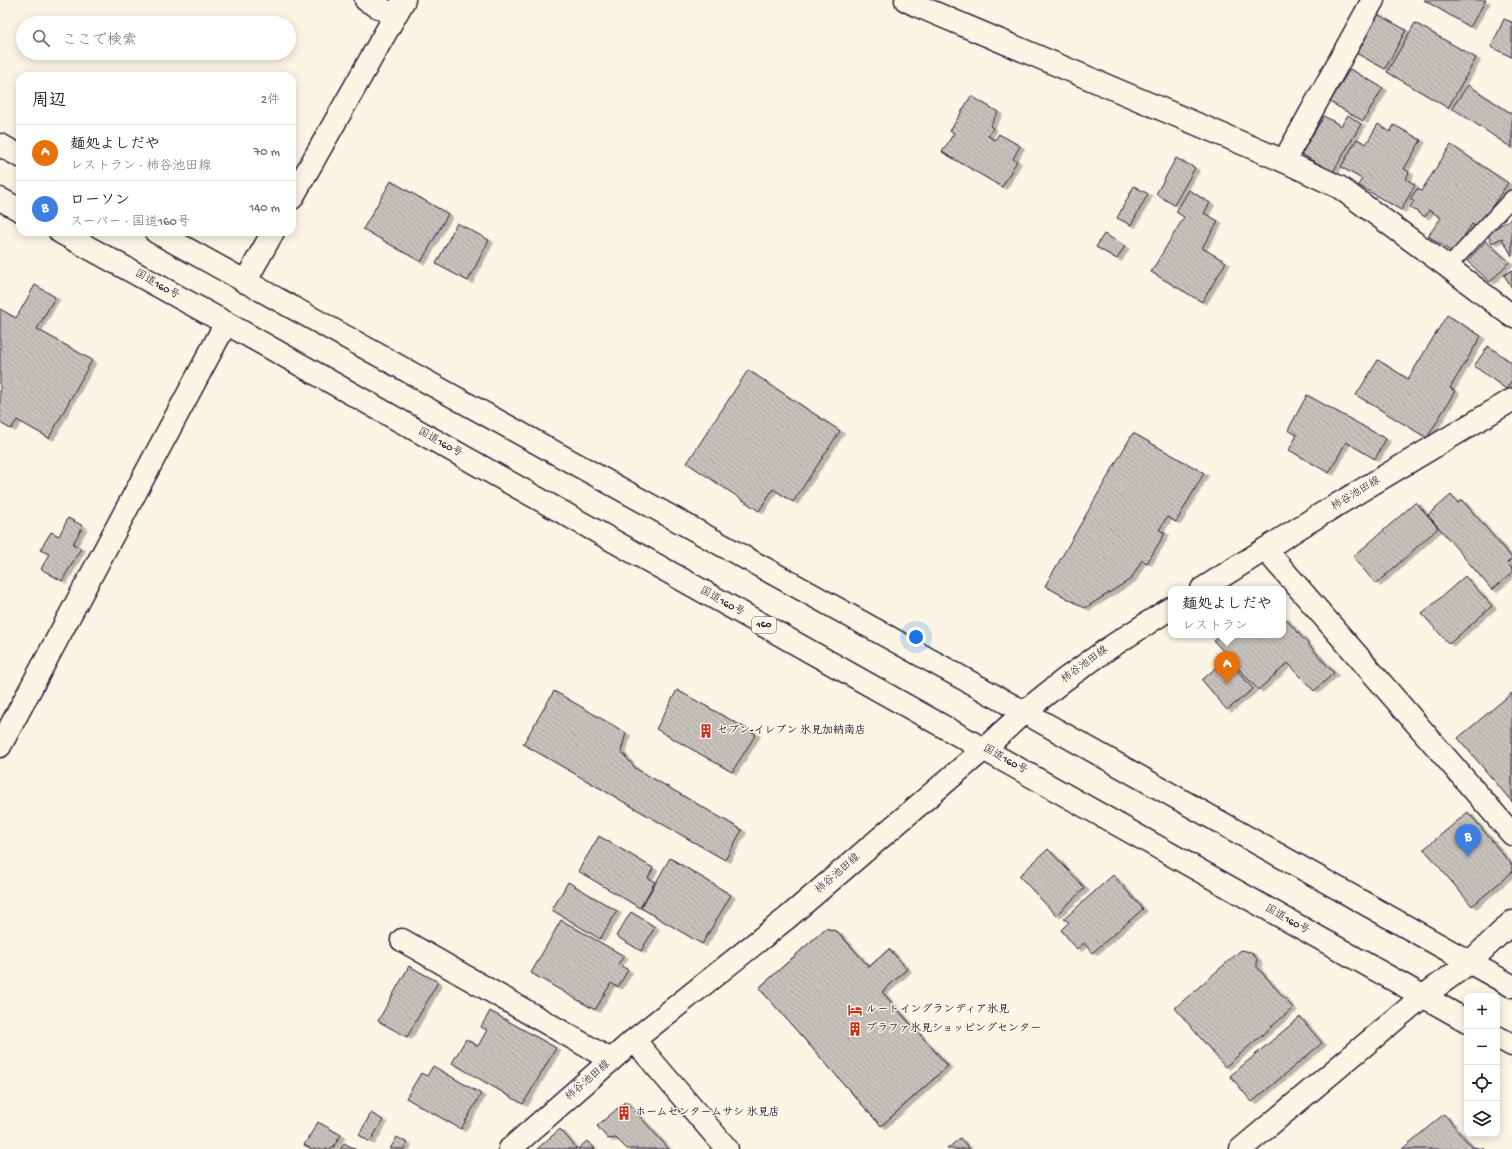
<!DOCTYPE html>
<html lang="ja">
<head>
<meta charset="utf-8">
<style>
	:root { --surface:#fff; --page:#f6f6f6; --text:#202124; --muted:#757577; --line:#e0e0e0; --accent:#1a73e8 }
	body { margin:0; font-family:"Gochi Hand","Klee One",sans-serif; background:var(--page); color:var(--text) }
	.controls { position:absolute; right:12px; bottom:12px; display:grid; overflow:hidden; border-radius:8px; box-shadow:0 2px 10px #0003 }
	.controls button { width:36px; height:36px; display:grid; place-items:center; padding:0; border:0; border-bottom:1px solid var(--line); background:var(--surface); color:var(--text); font:20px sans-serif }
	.you { position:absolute; left:916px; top:637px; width:14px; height:14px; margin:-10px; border:3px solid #fff; border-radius:50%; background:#1a73e8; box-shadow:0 0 0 6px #1a73e833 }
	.badge { display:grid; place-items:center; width:26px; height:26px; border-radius:50%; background:var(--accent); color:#fff; font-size:13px; font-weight:700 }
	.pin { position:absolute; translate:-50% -33px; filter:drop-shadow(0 1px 2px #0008) }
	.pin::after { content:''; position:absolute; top:21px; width:14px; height:12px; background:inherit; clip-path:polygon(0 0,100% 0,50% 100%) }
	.popup { position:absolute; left:1168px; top:586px; width:118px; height:52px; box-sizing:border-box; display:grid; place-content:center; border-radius:8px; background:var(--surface); filter:drop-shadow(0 1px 3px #0005); font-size:13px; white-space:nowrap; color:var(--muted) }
	.popup b { font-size:15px; color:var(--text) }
	.popup::after { content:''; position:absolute; left:50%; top:100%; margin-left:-8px; border:8px solid transparent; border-top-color:var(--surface) }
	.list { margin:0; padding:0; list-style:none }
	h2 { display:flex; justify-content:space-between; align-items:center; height:52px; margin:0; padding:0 16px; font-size:17px }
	h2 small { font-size:13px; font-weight:400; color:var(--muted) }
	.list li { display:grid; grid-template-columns:26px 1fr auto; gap:12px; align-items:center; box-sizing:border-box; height:56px; padding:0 16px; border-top:1px solid var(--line) }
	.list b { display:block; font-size:15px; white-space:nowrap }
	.list p { margin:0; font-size:13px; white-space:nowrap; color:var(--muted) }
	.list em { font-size:13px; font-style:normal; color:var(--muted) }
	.icon { flex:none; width:22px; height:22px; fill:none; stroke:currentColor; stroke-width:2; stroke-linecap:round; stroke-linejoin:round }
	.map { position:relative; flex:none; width:1512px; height:1149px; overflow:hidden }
	.search { position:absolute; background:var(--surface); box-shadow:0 2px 10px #0003; left:16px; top:16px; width:280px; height:44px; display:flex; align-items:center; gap:10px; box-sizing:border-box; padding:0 14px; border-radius:22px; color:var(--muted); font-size:15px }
	.panel { position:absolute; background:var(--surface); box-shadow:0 2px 10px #0003; left:16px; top:72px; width:280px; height:164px; border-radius:12px }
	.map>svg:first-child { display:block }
	.building { fill:url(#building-back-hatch); stroke:#22223b; filter:url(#shadow) }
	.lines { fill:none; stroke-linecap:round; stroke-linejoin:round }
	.service-casing { stroke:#22223b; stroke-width:18 }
	.minor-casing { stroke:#22223b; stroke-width:25 }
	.secondary-casing { stroke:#22223b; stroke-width:25 }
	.trunk-casing { stroke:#22223b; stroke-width:25 }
	.service { stroke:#fcf5e5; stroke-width:15 }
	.minor { stroke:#fcf5e5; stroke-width:22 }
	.secondary { stroke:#fcf5e5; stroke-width:22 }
	.trunk { stroke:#fcf5e5; stroke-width:22 }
	.labels { text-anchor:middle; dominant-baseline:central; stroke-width:3; stroke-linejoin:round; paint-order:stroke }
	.shield { fill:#fcf5e5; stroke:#63616e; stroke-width:1 }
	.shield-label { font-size:10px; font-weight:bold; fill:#22223b }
	.street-label { font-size:11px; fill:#22223b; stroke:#fcf5e5 }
	.poi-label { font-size:11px; font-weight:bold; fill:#22223b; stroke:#fcf5e5; text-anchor:start }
</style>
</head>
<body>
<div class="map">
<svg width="1512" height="1149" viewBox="0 0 1512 1149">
	<defs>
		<pattern id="building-back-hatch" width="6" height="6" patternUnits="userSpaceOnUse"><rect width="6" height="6" fill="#c6c1bb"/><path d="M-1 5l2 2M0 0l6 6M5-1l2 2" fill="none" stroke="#aaa6a2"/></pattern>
		<filter id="shadow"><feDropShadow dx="4.5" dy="2.5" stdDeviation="0" flood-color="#0004"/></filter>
	</defs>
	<rect width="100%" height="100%" fill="#fcf5e5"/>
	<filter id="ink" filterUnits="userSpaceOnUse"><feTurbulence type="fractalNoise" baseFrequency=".025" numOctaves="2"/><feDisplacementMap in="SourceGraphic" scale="8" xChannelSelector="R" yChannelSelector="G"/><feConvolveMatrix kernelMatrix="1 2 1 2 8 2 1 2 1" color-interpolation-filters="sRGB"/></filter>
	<g filter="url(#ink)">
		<!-- building -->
		<g class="building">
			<polygon points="1424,0 1486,0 1470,27"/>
			<polygon points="1377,14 1406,30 1385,69 1356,53"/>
			<polygon points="1504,19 1512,22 1512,57 1491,47"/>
			<polygon points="1415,23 1476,58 1448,108 1387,72"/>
			<polygon points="1350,69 1383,88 1363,121 1330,102"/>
			<polygon points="1468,85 1512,114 1512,148 1452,108"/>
			<polygon points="971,96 998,112 990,126 993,128 988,136 995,140 999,134 1020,146 1013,159 1017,161 1002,187 942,152 954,133 950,131"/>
			<polygon points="1348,115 1361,124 1333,172 1301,154 1324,116 1341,126"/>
			<polygon points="1378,124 1390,132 1394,125 1421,140 1404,169 1409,172 1406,179 1415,185 1401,210 1358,185 1362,179 1341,167 1357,139 1366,144"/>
			<polygon points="1451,145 1508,183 1478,227 1472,224 1453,253 1428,236 1441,218 1429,210 1425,217 1410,207 1414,201 1410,199 1417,189 1421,191"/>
			<polygon points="1176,158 1195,168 1174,205 1156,194"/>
			<polygon points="391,181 448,214 421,262 363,229"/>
			<polygon points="1134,186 1148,194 1131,225 1117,218"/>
			<polygon points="1189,190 1210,203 1204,213 1218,221 1202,248 1226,262 1202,302 1151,272 1184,217 1176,212"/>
			<polygon points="1512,218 1512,256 1502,238 1492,243 1487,233"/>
			<polygon points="457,223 489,240 468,281 436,264"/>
			<polygon points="1104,234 1125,246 1117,259 1096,247"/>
			<polygon points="1486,241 1509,262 1490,282 1467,261"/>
			<polygon points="1512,270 1512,288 1504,275"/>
			<polygon points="35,285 55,297 37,329 92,360 49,438 17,420 11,429 0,423 0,309 16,318"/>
			<polygon points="1447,315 1481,336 1450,388 1455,391 1427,438 1356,395 1378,360 1408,379"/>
			<polygon points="1488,346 1512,363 1512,380 1506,389 1474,366"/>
			<polygon points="748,370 840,431 793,502 773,489 759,511 687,463"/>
			<polygon points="1307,395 1386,439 1375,459 1346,442 1329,473 1289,450 1297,435 1288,430"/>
			<polygon points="1133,433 1204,473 1176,522 1167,517 1159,530 1165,533 1147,563 1142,560 1131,579 1085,608 1045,586"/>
			<polygon points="1451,495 1458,503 1462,500 1512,558 1507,563 1512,568 1512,573 1492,590 1428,515"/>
			<polygon points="1416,502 1438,528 1376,584 1353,557"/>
			<polygon points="68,518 83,526 73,544 81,548 62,581 41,569 49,554 40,550 51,532 59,536"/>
			<polygon points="1465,576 1492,606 1449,644 1422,614"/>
			<polygon points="1283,616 1334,673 1314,691 1288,663 1258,690 1214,641 1221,635 1283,635"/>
			<polygon points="1227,658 1253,689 1227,710 1202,680"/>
			<polygon points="677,690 756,734 732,772 656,729"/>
			<polygon points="554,691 626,733 621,751 635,768 742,830 725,860 523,744"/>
			<polygon points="1512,693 1512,802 1458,738"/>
			<polygon points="1468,812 1512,865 1512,872 1472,906 1424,849"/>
			<polygon points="599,836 653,868 648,878 655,882 640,908 578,871"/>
			<polygon points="1048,849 1085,888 1056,915 1019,876"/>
			<polygon points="670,858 731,895 702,944 641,908"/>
			<polygon points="1113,875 1143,909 1092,953 1084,943 1077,949 1061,930 1069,922 1064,919"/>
			<polygon points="568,882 617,911 600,939 552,910"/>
			<polygon points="631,912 655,927 641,951 616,936"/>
			<polygon points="561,920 624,956 618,964 628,970 618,987 611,983 595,1010 531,973"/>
			<polygon points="826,928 838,932 869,967 889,949 907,969 882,992 948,1066 881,1126 759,988"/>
			<polygon points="826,928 838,932 869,967 889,949 907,969 882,992 948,1066 881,1126 759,988"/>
			<polygon points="1241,950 1251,952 1257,959 1257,967 1293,1008 1225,1067 1175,1008"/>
			<polygon points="409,966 438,982 407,1037 378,1021"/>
			<polygon points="490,1011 556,1048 523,1104 452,1063 466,1039 478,1046 487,1030 481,1027"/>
			<polygon points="1300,1017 1322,1043 1252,1102 1230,1076"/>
			<polygon points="433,1066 481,1094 461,1129 406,1098 421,1073 427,1076"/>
			<polygon points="626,1101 669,1149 627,1149 616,1138 608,1139 597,1126"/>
			<polygon points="371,1113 383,1120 370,1142 359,1135"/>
			<polygon points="1444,1114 1472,1147 1485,1149 1402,1149"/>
			<polygon points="318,1122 341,1135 332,1149 312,1149 304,1145"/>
			<polygon points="560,1129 577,1149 537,1149"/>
			<polygon points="397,1137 407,1143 404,1149 390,1149"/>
			<polygon points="960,1138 970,1149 947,1149"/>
			<polygon points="587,1141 595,1149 578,1149"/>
			<polygon points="344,1143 355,1149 340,1149"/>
		</g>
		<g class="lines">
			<defs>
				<polyline id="service" points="1448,267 1512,198"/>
				<g id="minor">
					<polyline points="366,0 395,16"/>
					<polyline points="906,0 916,5 1284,161 1339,187 1448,267 1512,316"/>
					<polyline points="1284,161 1373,0"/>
					<polyline points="292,198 404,0"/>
					<polyline points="245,282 273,232"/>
					<polyline points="1265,549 1512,834"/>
					<polyline points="0,746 226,323"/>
					<polyline points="402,940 611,1060"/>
					<polyline points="634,1040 727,1149"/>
					<polyline points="1241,1149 1422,997 1469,963 1512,922"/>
				</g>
				<g id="secondary">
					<polyline points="1202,589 1310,521 1512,400"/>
					<polyline points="510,1149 634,1040 787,918 984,749 1024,712 1064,680 1109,648 1171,608"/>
				</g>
				<g id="trunk">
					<polyline points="0,145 20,156"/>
					<polyline points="0,199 20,210"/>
					<polyline points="60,232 226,323 1467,1021"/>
					<polyline points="156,232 1024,712 1512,986"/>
					<polyline points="1497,1037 1512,1045"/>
				</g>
			</defs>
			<!-- service casing -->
			<use href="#service" class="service-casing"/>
			<!-- minor casing -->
			<use href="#minor" class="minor-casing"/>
			<!-- secondary casing -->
			<use href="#secondary" class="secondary-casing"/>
			<!-- trunk casing -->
			<use href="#trunk" class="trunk-casing"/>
			<!-- service -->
			<use href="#service" class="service"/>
			<!-- minor -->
			<use href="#minor" class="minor"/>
			<!-- secondary -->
			<use href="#secondary" class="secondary"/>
			<!-- trunk -->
			<use href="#trunk" class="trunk"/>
		</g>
	</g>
	<!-- icons -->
	<defs>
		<symbol id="building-bare" viewBox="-9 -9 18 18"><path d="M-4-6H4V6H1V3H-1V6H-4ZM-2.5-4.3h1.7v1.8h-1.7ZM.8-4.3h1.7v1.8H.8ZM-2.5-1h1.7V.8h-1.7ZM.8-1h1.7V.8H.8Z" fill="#c8321e" stroke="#fcf5e5" stroke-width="2.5" paint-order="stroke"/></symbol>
		<symbol id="hotel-bare" viewBox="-9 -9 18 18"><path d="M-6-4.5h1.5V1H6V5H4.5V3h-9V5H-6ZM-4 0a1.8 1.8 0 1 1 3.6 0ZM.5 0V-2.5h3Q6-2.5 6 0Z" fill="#c8321e" stroke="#fcf5e5" stroke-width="2.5" paint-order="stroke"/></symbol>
	</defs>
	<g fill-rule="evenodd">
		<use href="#building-bare" x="696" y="721" width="20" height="20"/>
		<use href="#hotel-bare" x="845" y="1000" width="20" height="20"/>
		<use href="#building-bare" x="845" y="1019" width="20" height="20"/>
		<use href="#building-bare" x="614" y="1103" width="20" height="20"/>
	</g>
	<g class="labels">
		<!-- shield labels -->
		<rect class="shield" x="752" y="617" width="24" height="16" rx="3"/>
		<g class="shield-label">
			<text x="764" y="625">160</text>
		</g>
		<!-- street labels -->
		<g class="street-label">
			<text transform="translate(157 285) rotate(29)">国道160号</text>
			<text transform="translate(440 443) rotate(29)">国道160号</text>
			<text transform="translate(1356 494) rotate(-31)">柿谷池田線</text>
			<text transform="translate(722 602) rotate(29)">国道160号</text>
			<text transform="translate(1085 665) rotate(-36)">柿谷池田線</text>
			<text transform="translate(1005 760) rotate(29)">国道160号</text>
			<text transform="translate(838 874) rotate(-41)">柿谷池田線</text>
			<text transform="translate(1287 920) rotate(29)">国道160号</text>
			<text transform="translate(588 1081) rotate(-41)">柿谷池田線</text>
		</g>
		<!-- poi labels -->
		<g class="poi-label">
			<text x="717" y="731">セブン-イレブン 氷見加納南店</text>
			<text x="866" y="1010">ルートイングランディア氷見</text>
			<text x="866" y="1029">プラファ氷見ショッピングセンター</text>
			<text x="635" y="1113">ホームセンタームサシ 氷見店</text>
		</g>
	</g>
</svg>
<div class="controls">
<button>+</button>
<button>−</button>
<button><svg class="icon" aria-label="locate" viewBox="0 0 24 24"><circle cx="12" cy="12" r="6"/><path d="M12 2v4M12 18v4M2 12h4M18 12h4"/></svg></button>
<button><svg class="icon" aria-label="layers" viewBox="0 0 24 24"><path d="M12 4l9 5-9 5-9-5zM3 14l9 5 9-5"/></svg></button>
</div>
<div class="you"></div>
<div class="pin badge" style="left:1227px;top:684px;background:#e8710a">A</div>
<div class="popup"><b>麺処よしだや</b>レストラン</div>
<div class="pin badge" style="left:1468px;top:857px;background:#3f7fe0">B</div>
<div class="search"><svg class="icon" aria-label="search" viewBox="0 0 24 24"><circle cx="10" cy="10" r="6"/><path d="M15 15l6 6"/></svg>ここで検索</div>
<section class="panel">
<h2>周辺<small>2件</small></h2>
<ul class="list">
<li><span class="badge" style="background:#e8710a">A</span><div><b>麺処よしだや</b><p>レストラン · 柿谷池田線</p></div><em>70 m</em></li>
<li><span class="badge" style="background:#3f7fe0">B</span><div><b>ローソン</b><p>スーパー · 国道160号</p></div><em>140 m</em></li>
</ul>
</section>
</div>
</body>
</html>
